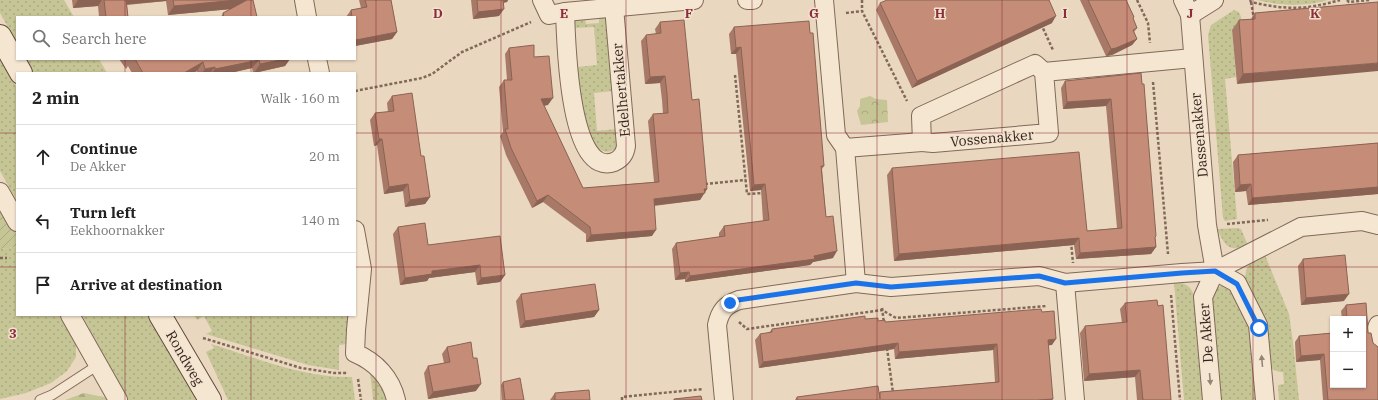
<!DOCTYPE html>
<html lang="en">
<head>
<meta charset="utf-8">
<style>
	:root { --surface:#fff; --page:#f6f6f6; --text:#222; --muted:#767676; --line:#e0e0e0 }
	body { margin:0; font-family:"IBM Plex Serif",serif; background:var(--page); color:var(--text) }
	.controls { position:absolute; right:12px; bottom:12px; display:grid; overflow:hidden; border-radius:0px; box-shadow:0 1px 3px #0004 }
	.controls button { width:36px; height:36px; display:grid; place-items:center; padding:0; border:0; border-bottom:1px solid var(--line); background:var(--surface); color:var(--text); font:20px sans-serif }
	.stop { position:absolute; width:12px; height:12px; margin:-9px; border:3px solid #1a73e8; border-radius:50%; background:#fff }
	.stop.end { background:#1a73e8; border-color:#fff; box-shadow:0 1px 4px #0008 }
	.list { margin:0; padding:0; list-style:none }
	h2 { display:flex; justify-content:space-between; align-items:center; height:52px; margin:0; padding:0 16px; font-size:17px }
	h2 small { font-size:13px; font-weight:400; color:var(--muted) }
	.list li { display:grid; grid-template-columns:26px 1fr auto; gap:12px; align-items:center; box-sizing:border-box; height:64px; padding:0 16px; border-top:1px solid var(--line) }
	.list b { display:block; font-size:15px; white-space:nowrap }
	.list p { margin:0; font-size:13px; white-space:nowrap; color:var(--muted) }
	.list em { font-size:13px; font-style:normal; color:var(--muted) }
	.icon { flex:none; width:22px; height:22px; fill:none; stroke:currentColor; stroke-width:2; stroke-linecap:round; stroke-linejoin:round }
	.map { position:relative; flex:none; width:1378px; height:400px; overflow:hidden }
	.search { position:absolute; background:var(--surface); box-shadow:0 1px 3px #0004; left:16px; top:16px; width:340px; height:44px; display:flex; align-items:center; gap:10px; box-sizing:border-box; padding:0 14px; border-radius:0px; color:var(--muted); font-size:15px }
	.panel { position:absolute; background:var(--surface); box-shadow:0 1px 3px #0004; left:16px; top:72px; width:340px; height:244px; border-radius:0px }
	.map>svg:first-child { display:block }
	.grass { fill:url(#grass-dots) }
	.forest { fill:url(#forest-firs) }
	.park { fill:url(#park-crowns) }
	.garden { fill:url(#garden-furrows) }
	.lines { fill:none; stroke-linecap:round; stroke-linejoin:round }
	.service-casing { stroke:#816959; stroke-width:11 }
	.minor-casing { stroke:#816959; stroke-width:20 }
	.secondary-casing { stroke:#634a3c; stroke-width:24 }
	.path { stroke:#816959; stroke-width:2.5; stroke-dasharray:3 2; stroke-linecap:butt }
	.service { stroke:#f5e6d2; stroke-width:9 }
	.minor { stroke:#f5e6d2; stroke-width:18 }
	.secondary { stroke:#f5e6d2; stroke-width:22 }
	.wall { fill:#a97967 }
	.shaded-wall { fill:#8a6354 }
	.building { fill:#c58d78; stroke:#8a6354 }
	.oneway { fill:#948577 }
	.route { stroke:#1a73e8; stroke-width:5 }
	.grid { fill:none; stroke:#8b2e3c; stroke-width:1; stroke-opacity:0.55 }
	.labels { text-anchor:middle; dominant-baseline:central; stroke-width:3; stroke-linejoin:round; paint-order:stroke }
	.street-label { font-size:14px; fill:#32241c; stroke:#f2e2ce }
	.grid-label { font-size:13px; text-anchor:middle; font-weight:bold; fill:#8b2e3c; stroke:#f2e2ce; stroke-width:3; stroke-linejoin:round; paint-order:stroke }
</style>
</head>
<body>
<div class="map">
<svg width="1378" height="400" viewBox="0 0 1378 400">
	<defs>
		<pattern id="grass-dots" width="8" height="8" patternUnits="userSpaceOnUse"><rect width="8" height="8" fill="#c6c595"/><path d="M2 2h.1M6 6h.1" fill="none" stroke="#aba980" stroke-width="1.8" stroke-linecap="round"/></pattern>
		<pattern id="forest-firs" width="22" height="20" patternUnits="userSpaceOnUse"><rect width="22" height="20" fill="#c6c595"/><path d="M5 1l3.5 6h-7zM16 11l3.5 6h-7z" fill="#aba980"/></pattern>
		<pattern id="park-crowns" width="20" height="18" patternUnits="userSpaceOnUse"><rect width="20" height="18" fill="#c6c595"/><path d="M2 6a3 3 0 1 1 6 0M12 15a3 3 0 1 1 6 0" fill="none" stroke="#aba980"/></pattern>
		<pattern id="garden-furrows" width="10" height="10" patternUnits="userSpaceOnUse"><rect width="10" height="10" fill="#c6c595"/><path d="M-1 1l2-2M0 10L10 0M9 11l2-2" fill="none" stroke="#aba980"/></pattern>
	</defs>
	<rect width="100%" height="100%" fill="#ead7bf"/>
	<!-- grass -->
	<g class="grass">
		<polygon points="0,0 64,0 74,17 17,17 17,43 0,13"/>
		<path d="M1257,0H1328C1304,7 1282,6 1257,0Z"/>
		<polygon points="1234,10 1239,12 1241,17 1242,29 1232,30 1236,77 1225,79 1237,219 1225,221 1223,218 1208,35 1211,25"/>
		<path d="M607,16L613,91L594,93L597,131L617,129C618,134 619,141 618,145C617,147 614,150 611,151C599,155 592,140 587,131C579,113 579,87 577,67L597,65L594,27L574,28L573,19L585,18L586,24L599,23V17Z"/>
		<polygon points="0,58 17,88 17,201 0,171"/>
		<polygon points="26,59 99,59 107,73 34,73"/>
		<path d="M1238,228L1241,229L1247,243V245C1228,253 1225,245 1217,229Z"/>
		<polygon points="17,247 17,315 67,315 76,331 76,357 67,371 51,383 26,393 0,399 0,249"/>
		<path d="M1265,255L1289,314L1293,342L1299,400H1279L1278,385L1284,384L1283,372C1277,372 1273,370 1269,365L1245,280C1246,264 1251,260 1265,255Z"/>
		<path d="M1174,282C1188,283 1191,287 1196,300L1205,400H1184Z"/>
		<polygon points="1221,286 1230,288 1250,324 1259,400 1217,400 1211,292"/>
		<polygon points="82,315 147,315 196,400 128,400"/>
		<polygon points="194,315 352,315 348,344 339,345 339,370 308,365 206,334 212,331 204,316 197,320"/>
		<path d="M211,344C257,358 303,378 352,377L355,400H228L206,352L214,348Z"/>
		<polygon points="370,371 384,385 391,400 373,400"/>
	</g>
	<!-- forest -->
	<polygon class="forest" points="84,393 108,398 110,400 65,400"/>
	<!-- park -->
	<polygon class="park" points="870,96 876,99 887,100 888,122 861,125 857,111 860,106 860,99"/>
	<!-- garden -->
	<polygon class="garden" points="0,202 17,230 17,247 0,249"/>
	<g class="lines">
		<defs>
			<polyline id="service" points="40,400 52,395 98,365"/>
			<g id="minor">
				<polyline points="304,0 307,17"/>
				<polyline points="542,0 549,15 565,12 694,0"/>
				<polyline points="747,0 753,0"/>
				<polyline points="824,0 836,135 845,148 856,283"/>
				<polyline points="1183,0 1190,15 1207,225 1215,271"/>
				<path d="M565,12C566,35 568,179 614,162C621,159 625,154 626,146L614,7"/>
				<polyline points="1190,15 1214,0"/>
				<polyline points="317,59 320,73"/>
				<polyline points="1044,72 1049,133 933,143 922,142 921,116 1035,64 1044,72 1193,58"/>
				<polyline points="845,148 922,142"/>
				<polyline points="0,192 17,222"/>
				<path d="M355,230L362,269L356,330L355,353C376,362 391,378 396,400"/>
				<polyline points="1215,271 1237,283 1258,325 1265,400"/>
				<polyline points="1065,283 1075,400"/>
				<polyline points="70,315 118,400"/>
				<polyline points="1378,325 1377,328 1378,344"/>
				<path d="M724,400L717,325C720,311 725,305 739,300L856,283L891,287L1039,276L1065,283L1182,273L1215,271L1301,227L1362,221L1378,225"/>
				<polyline points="1212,400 1203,297 1215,271"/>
			</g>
			<g id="secondary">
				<polyline points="0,36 21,73"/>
				<polyline points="160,315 210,400"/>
			</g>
		</defs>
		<!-- service casing -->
		<use href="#service" class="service-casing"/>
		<!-- minor casing -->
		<use href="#minor" class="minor-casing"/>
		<!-- secondary casing -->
		<use href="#secondary" class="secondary-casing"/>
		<!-- path -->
		<g class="path">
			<polyline points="862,0 862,11"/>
			<polyline points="1137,0 1148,23 1150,43"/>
			<path d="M1250,0L1251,2C1286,10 1306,10 1340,0"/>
			<polyline points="1347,0 1349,2 1370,0"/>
			<polyline points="1251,2 1254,19"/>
			<polyline points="846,13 862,11 907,101"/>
			<polyline points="1041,24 1053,50"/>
			<polyline points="735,75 747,194 763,193"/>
			<polyline points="1153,82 1168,254"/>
			<polyline points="355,91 422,78 432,74 462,52 531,22"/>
			<polyline points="705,184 746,180"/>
			<polyline points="1227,224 1268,220"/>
			<polyline points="1071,242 1073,263"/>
			<polyline points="0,258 7,258"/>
			<polyline points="1171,295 1180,400"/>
			<polyline points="882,308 884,323"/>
			<polyline points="739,322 747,329 882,310 896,318 1047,306"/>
			<polyline points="203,338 301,368 334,373 347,373"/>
			<polyline points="887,348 893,393"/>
			<polyline points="358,379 361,400"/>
			<polyline points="622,400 622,397 703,389"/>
		</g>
		<!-- service -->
		<use href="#service" class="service"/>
		<!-- minor -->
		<use href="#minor" class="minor"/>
		<!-- secondary -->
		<use href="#secondary" class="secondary"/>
	</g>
	<!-- wall -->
	<g class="wall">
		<polygon points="72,0 253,0 253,1 257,17 221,17 223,13 231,9 168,15 166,1 127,5 128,17 99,17 98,6 73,8"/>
		<polygon points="359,0 391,0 397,32 392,39 355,46 355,17 346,17 351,10 361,8"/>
		<polygon points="471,0 508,0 507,2 504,3 499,16 473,19"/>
		<polygon points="1080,0 1126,0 1134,17 1133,19 1137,28 1134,32 1137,39 1132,45 1112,55 1106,56"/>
		<polygon points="1378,2 1237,84 1232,30 1239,20 1251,19 1255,13"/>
		<polygon points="880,3 1052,23 912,88 876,10"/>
		<polygon points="660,22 692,100 707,189 700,200 654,206 652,236 586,242 586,234 543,202 532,208 506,155 500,136 503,132 499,87 504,80 507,80 505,54 509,48 534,57 548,105 544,106 583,188 654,182 648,121 653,114 663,114 662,100 660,83 645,84 641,41 646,35 656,34 655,29"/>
		<polygon points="734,27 810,33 824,166 822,169 826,217 833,258 813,262 810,265 685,282 685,279 675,280 672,249 676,243 719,237 719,233 724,226 763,221 761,190 750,191 736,54 731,54 729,34"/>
		<polygon points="119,59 290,59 285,66 254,73 253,73 252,68 230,73 197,73 197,71 193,73 132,73 128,66 126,69"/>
		<polygon points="1141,73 1156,247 1151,254 1076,259 1074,245 894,261 887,175 892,168 1087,231 1117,228 1106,106 1063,109 1061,88 1065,81"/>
		<polygon points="392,96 421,156 430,197 425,204 405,207 403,191 384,194 377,145 374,146 370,120 375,113 388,112 387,103"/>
		<polygon points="1378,143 1378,194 1248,205 1246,191 1235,192 1233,162 1238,155"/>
		<polygon points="398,227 428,245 505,275 500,282 477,285 475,272 429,278 427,281 400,285 393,234"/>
		<polygon points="1303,259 1344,301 1301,305 1298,266"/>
		<polygon points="521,294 599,310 594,317 520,328 516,301"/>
		<polygon points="1125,303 1158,306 1171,400 1137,400 1135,377 1084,381 1080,333 1085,326 1122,323 1120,309"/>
		<polygon points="1366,303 1368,333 1371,333 1373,343 1378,347 1378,400 1323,400 1320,360 1296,362 1295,342 1299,336 1333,333 1333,385 1363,385 1363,319 1342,319 1341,311 1346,305"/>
		<polygon points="1042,312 1052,345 1048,345 1052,400 795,400 797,397 879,393 880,392 995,382 993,350 895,359 894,349 759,368 755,340 760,334 769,333 772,329 865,319 885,322"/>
		<polygon points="447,347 473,358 476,391 428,399 424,373 428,366 444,363 442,354"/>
		<polygon points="503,382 524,400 502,400 501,385"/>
		<polygon points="555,393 590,400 550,400"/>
	</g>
	<!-- shaded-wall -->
	<g class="shaded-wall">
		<polygon points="78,0 102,0 98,6 73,8"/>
		<polygon points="123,0 167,0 166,1 120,5"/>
		<polygon points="237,0 248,0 242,8 168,15 174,6"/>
		<polygon points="500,0 508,0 507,2 498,3"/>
		<polygon points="504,9 499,16 473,19 478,12"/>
		<polygon points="1056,16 1052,23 912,88 917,81"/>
		<polygon points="397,32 392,39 355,46 355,42 356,40"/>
		<polygon points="1137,39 1132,45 1112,55 1106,56 1111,49"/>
		<polygon points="741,47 736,54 731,54 736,48"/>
		<polygon points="285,59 290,59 285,66 254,73 260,64"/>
		<polygon points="259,60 252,68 230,73 212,73 215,69"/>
		<polygon points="203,62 197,71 193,73 184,73"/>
		<polygon points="1378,63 1378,71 1237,84 1243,74"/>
		<polygon points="215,67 210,73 202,73 205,69"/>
		<polygon points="665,76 660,83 645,84 650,77"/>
		<polygon points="553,98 548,105 536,106 541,99"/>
		<polygon points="1111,99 1106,106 1063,109 1067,102"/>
		<polygon points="379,139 382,139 377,145 374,146"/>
		<polygon points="408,184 403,191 384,194 389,187"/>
		<polygon points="765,184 761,190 750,191 754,185"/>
		<polygon points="1251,184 1246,191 1235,192 1240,185"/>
		<polygon points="1378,187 1378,194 1248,205 1252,198"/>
		<polygon points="704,189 707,189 700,200 649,206 654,199"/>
		<polygon points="548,195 543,202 532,208 537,201"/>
		<polygon points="430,197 425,204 405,207 410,200"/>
		<polygon points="656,230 652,236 586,242 591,235"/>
		<polygon points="1079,238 1074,245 894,261 899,254"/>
		<polygon points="1156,247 1151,254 1076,259 1080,253"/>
		<polygon points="837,251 833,258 813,262 810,265 685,282 690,276 814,256"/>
		<polygon points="480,265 475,272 429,278 427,281 400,285 405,278 432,271"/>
		<polygon points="689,272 685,279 675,280 680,273"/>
		<polygon points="505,275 500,282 477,285 481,278"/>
		<polygon points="1349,294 1344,301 1301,305 1306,298"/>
		<polygon points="599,310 594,317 520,328 525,321"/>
		<polygon points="1056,339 1052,345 1043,346 1048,340"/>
		<polygon points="898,343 894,349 759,368 763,362"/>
		<polygon points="997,344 993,350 895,359 899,352"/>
		<polygon points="1324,354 1320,360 1296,362 1301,356"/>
		<polygon points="1140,370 1135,377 1084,381 1089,374"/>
		<polygon points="481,384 476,391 428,399 433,392"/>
		<polygon points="1053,399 1052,400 1037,400"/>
	</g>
	<!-- building -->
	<g class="building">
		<polygon points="104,0 126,0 128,17 106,17"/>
		<polygon points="173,0 237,0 174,6"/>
		<polygon points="247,0 253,0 257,17 224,17 223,13"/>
		<polygon points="365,0 391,0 397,32 356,40 355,35 355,17 352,17 351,10 367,7"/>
		<polygon points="477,0 503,0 504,9 478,12"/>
		<polygon points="887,0 1049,0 1056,16 917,81 880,3"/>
		<polygon points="1088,0 1126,0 1134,17 1133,18 1137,28 1133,30 1137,39 1116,48 1111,49"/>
		<polygon points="1378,2 1378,63 1243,74 1239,20 1255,19 1255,13"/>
		<polygon points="684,20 692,100 699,99 707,189 704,189 705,193 654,199 656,230 591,235 590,227 548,195 537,201 511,148 505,129 508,129 504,80 512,80 509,48 534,45 534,57 549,56 553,98 541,99 583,188 659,182 653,114 668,113 667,93 665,76 650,77 646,35 661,33 660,22"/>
		<polygon points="809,21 810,33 813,33 816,70 824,166 821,166 826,217 833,216 837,251 814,256 815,259 690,276 689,272 680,273 676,243 725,236 724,226 769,220 765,184 754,185 741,47 736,48 734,27"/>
		<polygon points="135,59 285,59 260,64 259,60 215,69 215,67 205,69 203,62 184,73 143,73"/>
		<polygon points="1141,73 1142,84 1144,84 1146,111 1156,236 1155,237 1156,247 1080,253 1079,238 899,254 892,168 1079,152 1087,231 1122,228 1111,99 1067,102 1065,81"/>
		<polygon points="412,93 421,156 424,156 430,197 410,200 408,184 389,187 382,139 379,139 375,113 394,111 392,96"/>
		<polygon points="1378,143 1378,187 1252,198 1251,184 1240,185 1238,155"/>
		<polygon points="425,223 428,245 500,236 505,275 481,278 480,265 432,271 432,274 405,278 398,227"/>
		<polygon points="1345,255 1349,294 1306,298 1303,259"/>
		<polygon points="595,284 599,310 525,321 521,294"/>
		<polygon points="1157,300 1158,306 1163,305 1171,400 1143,400 1140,370 1089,374 1085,326 1127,322 1125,303"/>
		<polygon points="1366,303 1368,333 1371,333 1373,343 1378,347 1378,400 1328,400 1324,354 1301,356 1299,336 1333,333 1333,385 1363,385 1363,319 1347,319 1346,305"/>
		<polygon points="1041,309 1042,312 1054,311 1056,339 1048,340 1053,399 1037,400 797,400 797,397 878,386 880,399 880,392 999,382 997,344 899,352 898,343 763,362 760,334 772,332 772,329 865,316 865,319 878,318 878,321 885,320 885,322"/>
		<polygon points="471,342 473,358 477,358 481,384 433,392 428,366 450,362 447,347"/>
		<polygon points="520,378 524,400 505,400 503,382"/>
		<polygon points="589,390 590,400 555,400 555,393"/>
		<polygon points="701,396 702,400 674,400 674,399"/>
	</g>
	<!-- one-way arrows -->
	<defs><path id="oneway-solid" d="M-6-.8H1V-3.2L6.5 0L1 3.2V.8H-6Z"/></defs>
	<g class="oneway">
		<use href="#oneway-solid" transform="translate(1262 361) rotate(-95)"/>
		<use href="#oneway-solid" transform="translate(1210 379) rotate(85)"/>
	</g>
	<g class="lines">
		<!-- route -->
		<polyline class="route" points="730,303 738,300 856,283 891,287 1039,276 1065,283 1182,273 1215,271 1237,284 1259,328"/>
	</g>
	<!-- grid -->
	<path class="grid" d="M125,0V17M251,0V17M376,0V400M501,0V400M626,0V400M752,0V400M877,0V400M1002,0V400M1127,0V400M1253,0V400M125,59V73M251,59V73M0,133H17M355,133H1378M0,267H17M355,267H1378M125,315V400M251,315V400"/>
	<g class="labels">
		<!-- street labels -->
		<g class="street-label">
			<text transform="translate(621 90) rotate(-95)">Edelhertakker</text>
			<text transform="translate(1199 135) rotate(-95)">Dassenakker</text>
			<text transform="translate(992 138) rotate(-5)">Vossenakker</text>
			<text transform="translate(1206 333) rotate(-94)">De Akker</text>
			<text transform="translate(185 358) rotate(60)">Rondweg</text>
		</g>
	</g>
	<g class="grid-label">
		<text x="438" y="18">D</text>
		<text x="564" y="18">E</text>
		<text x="689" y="18">F</text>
		<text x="814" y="18">G</text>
		<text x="940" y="18">H</text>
		<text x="1065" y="18">I</text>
		<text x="1190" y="18">J</text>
		<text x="1315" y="18">K</text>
		<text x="13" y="338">3</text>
	</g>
</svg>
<div class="controls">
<button>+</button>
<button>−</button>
</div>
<div class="stop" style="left:1259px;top:328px"></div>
<div class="stop end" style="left:730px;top:303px"></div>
<div class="search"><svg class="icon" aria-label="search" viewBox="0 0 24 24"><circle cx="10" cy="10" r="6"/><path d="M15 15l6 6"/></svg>Search here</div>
<section class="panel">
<h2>2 min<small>Walk · 160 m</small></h2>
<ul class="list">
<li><svg class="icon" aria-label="ahead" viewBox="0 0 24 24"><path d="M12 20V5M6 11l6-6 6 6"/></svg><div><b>Continue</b><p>De Akker</p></div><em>20 m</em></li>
<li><svg class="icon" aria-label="left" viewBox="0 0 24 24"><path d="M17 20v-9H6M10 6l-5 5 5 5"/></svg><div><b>Turn left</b><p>Eekhoornakker</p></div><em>140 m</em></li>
<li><svg class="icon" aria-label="arrive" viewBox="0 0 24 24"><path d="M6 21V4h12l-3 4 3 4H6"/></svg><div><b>Arrive at destination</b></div></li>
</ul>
</section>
</div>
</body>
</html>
